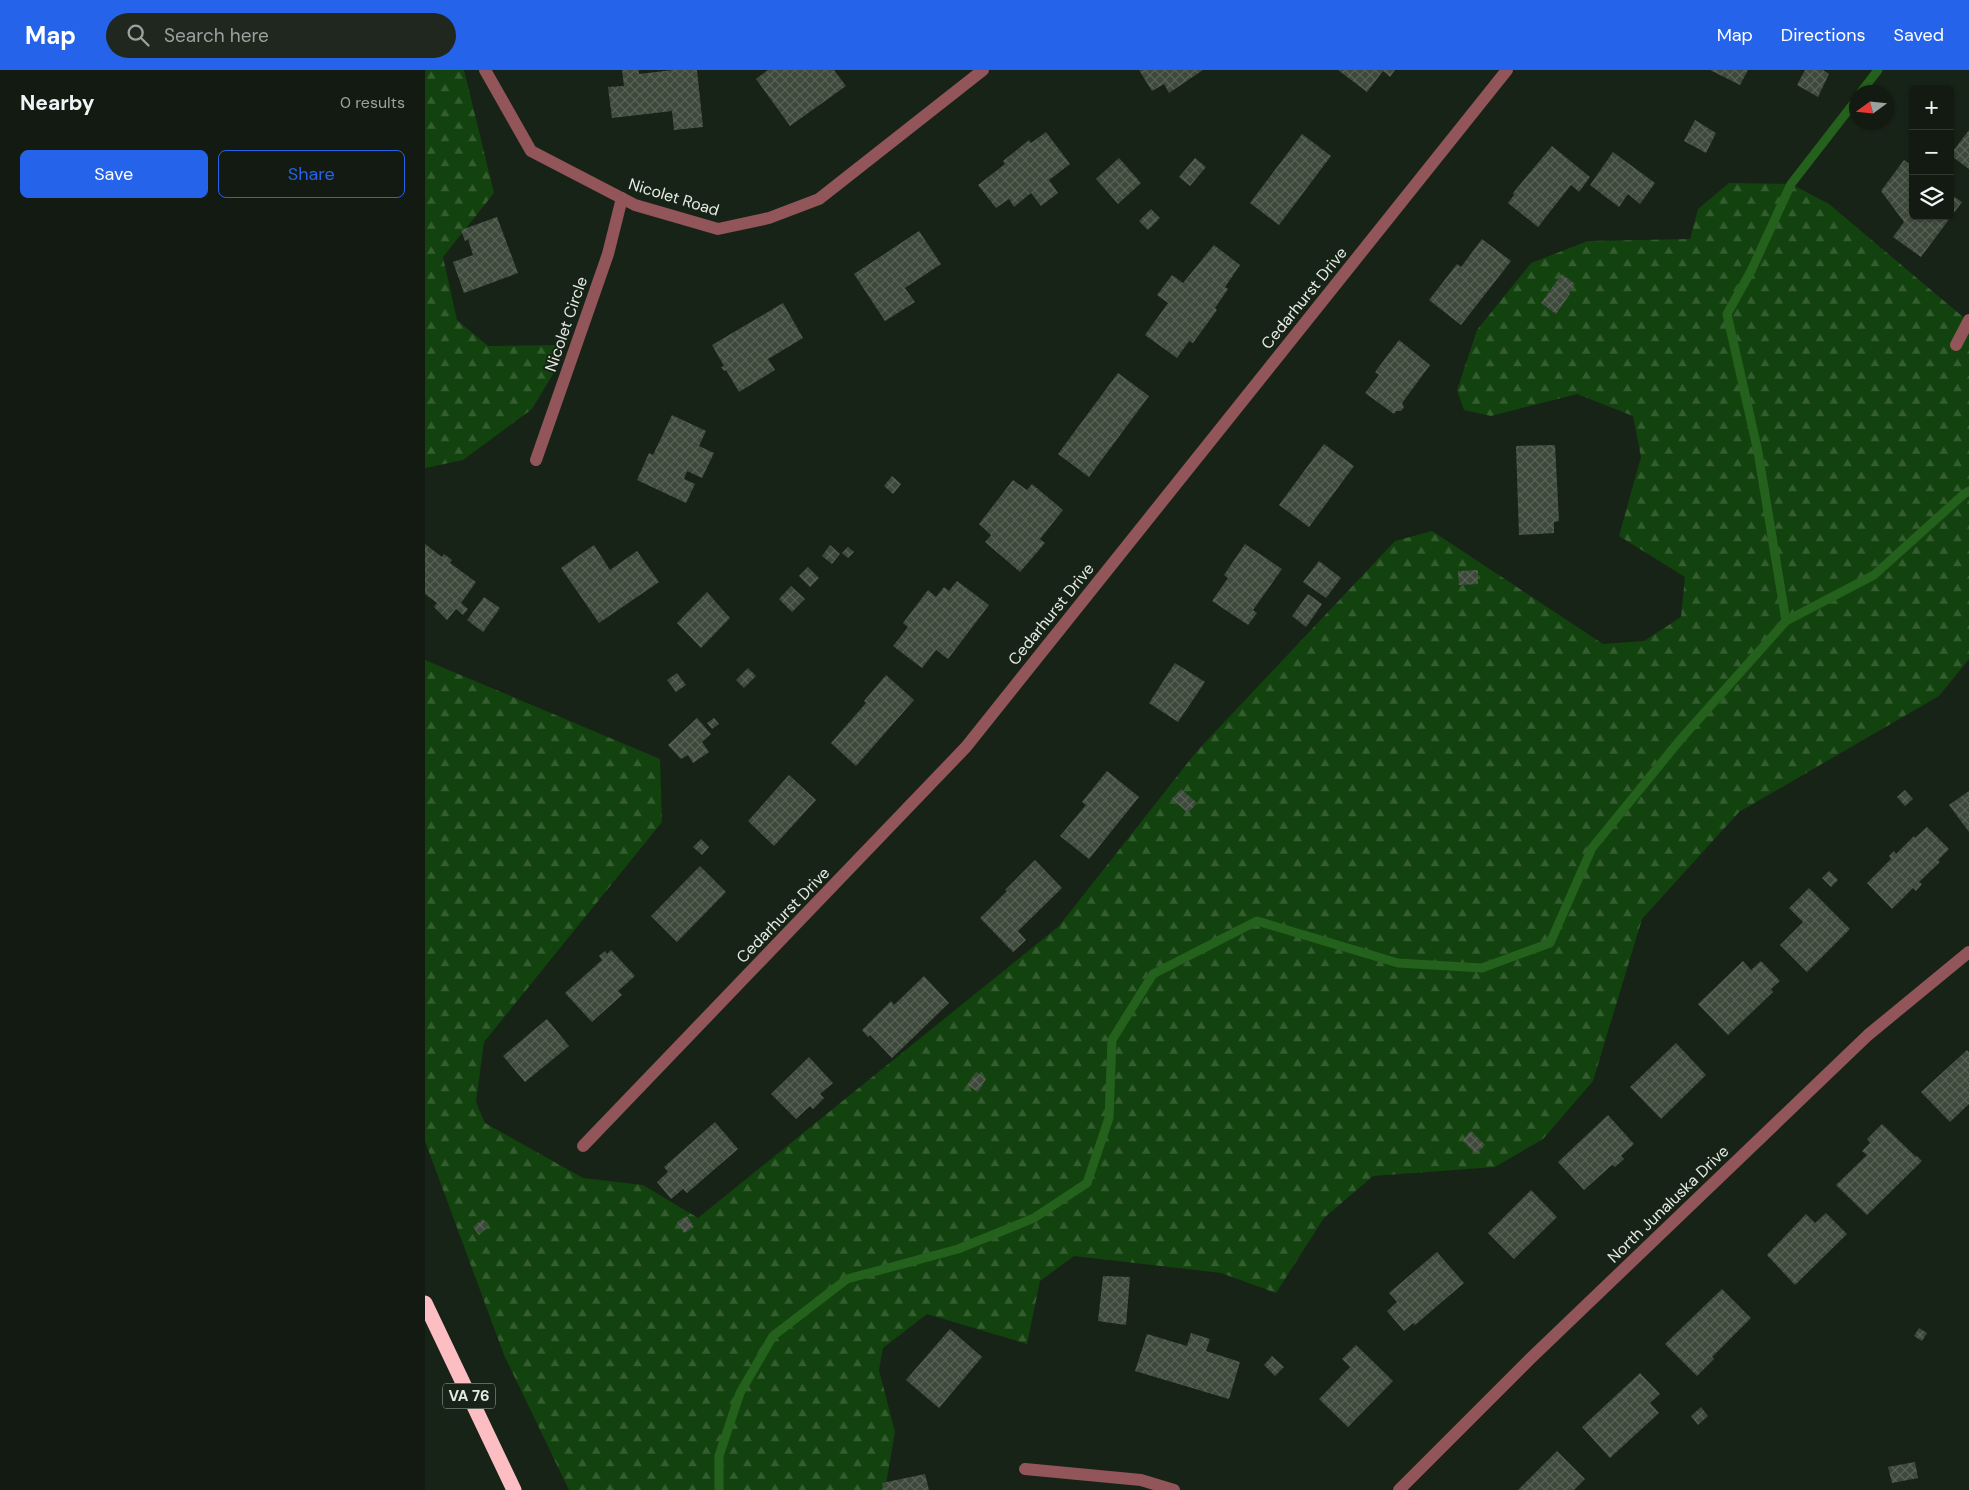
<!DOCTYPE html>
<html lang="en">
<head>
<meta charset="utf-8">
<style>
	:root { --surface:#121a11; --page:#1f271f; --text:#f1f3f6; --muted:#9ca19f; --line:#313831; --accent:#2563eb }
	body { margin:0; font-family:"DM Sans",sans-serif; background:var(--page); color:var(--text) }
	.controls { position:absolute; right:15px; top:15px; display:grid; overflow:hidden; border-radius:8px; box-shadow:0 1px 4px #0004 }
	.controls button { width:45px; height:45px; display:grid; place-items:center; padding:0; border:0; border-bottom:1px solid var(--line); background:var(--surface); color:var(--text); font:25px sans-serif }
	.compass { position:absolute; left:1424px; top:15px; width:45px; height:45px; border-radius:50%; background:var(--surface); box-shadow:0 1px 4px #0004; rotate:255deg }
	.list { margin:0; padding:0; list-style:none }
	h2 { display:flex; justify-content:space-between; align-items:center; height:65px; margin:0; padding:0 20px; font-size:21px }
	h2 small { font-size:16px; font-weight:400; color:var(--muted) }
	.actions { display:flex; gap:10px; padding:15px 20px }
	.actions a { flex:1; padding:11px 0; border:1px solid var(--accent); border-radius:8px; text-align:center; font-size:18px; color:var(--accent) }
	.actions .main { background:var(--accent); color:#fff }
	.icon { flex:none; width:28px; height:28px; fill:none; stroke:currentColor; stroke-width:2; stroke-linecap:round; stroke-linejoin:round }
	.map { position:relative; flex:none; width:1544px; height:1420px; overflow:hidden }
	header { display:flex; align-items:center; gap:30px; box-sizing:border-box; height:70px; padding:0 25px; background:var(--accent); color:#fff }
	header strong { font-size:24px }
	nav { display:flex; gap:28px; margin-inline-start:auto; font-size:18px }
	.search { width:350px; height:45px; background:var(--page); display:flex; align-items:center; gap:12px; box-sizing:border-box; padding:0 18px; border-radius:28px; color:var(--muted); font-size:19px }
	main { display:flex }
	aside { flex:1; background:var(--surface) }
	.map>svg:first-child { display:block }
	.forest { fill:url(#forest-firs) }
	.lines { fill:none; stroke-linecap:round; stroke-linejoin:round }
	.stream { stroke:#23611c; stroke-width:9 }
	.building { fill:url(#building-cross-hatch) }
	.street { stroke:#91555a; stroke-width:12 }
	.highway { stroke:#fcbec2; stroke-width:15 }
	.labels { text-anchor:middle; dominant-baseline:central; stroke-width:4; stroke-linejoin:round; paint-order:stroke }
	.shield { fill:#182317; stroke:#a7afa6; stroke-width:1 }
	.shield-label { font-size:15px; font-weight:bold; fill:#e4ebe3 }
	.street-label { font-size:16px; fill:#e4ebe3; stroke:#182317 }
</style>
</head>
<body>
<header>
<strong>Map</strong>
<div class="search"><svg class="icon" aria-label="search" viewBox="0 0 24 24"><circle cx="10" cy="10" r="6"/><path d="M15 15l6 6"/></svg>Search here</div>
<nav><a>Map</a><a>Directions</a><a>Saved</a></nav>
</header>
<main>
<aside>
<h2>Nearby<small>0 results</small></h2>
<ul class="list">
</ul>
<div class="actions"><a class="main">Save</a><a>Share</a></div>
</aside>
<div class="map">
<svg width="1544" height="1420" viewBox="0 0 1544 1420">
	<defs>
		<pattern id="forest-firs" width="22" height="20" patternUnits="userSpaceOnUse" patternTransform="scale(1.25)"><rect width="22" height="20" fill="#12420d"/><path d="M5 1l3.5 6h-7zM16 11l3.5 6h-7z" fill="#345d30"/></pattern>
		<pattern id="building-cross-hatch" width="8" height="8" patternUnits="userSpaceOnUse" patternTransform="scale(1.25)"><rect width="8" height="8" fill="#3d493b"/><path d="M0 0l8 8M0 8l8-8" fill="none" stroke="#596357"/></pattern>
	</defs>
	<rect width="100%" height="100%" fill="#182317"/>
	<!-- forest -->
	<g class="forest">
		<polygon points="0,0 39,0 69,123 18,187 32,250 63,276 130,275 131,299 107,339 38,390 0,398"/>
		<polygon points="1304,113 1366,114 1404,134 1544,252 1544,589 1514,626 1314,742 1217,849 1168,1011 1118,1069 1070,1097 948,1106 899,1148 851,1223 796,1203 649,1186 615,1211 602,1274 502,1244 458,1278 454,1300 470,1362 460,1420 144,1420 79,1285 0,1071 0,590 235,689 237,752 59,972 51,1032 60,1053 158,1108 218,1115 273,1148 634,856 772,681 970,471 1007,461 1178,574 1219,571 1256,547 1260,507 1194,466 1216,387 1208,346 1152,324 1066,346 1039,340 1032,320 1052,260 1106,193 1163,171 1265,169 1273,139"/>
	</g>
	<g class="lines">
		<!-- stream -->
		<g class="stream">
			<polyline points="1436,22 1453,0"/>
			<polyline points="1361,551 1333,382 1302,244 1326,201 1366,114 1432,29"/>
			<polyline points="294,1420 294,1386 315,1323 348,1266 422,1209 533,1179 609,1148 662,1113 684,1048 687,970 728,904 832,851 973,893 1057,898 1125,873 1167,778 1255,670 1361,551 1449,505 1539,424 1544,421"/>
		</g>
	</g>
	<!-- building -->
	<g class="building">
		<polygon points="197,0 214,0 214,4 248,0 272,0 278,57 249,60 247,41 187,48 183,17 199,16"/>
		<polygon points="343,0 409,0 421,16 365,56 331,9"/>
		<polygon points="714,0 778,0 744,23 739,14 727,21"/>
		<polygon points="913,0 970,0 965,7 958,1 942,22"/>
		<polygon points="1285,0 1323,0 1315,15"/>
		<polygon points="1380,0 1398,0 1404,4 1393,27 1372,15"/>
		<polygon points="1270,50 1291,63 1281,83 1259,71"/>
		<polygon points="1544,60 1544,99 1525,85"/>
		<polygon points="621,62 645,94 624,110 633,123 616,136 606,123 589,137 584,129 571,138 553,115 580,94 578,91 604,70 606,73"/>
		<polygon points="877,64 906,86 854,155 825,133"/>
		<polygon points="1127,76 1165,107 1154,122 1146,115 1113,157 1083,133 1089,125 1088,123"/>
		<polygon points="1188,82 1230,113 1215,134 1203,124 1194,137 1165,115"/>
		<polygon points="694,88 716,113 693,134 671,109"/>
		<polygon points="770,88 781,97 765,116 754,107"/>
		<polygon points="1479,90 1488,96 1488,146 1525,146 1525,124 1537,132 1496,187 1468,167 1479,152 1456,121"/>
		<polygon points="726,139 735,148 723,160 714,151"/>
		<polygon points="72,147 93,203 39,223 28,192 48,185 43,169 40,171 36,160"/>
		<polygon points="494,161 516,194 480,218 490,232 460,251 429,204"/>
		<polygon points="1057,169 1086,191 1036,255 1004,230 1032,194 1036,197"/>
		<polygon points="789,175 815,195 800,217 803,219 790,238 792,240 768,273 764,271 752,288 720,265 743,233 732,225 747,205 758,213"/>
		<polygon points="1137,204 1150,214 1144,223 1145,224 1131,244 1116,233"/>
		<polygon points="358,233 378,268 343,289 350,300 314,322 301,300 299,301 296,297 299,296 287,275"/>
		<polygon points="974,270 1005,295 977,333 979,337 976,341 971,341 969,344 940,323 954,305 950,302"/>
		<polygon points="693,303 724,326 664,407 633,384"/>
		<polygon points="247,345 281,361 274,376 289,383 277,408 262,401 259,409 270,414 261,433 212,410 224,383 228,385"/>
		<polygon points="899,374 929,396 884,457 854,435"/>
		<polygon points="1130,375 1134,451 1129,452 1129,463 1094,465 1091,376"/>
		<polygon points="467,406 476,414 468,424 459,416"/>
		<polygon points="588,410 602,420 607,414 638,440 615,469 620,473 595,502 560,472 566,465 554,454"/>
		<polygon points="0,474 17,487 19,484 27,490 25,493 51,512 36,533 43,539 38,545 31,539 22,550 9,537 12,533 0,524"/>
		<polygon points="820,474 857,499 828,540 832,543 823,555 787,531 803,508 799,505"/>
		<polygon points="169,475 185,500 212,481 234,512 174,553 136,498"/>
		<polygon points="405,475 415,484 407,494 397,486"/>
		<polygon points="423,477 429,482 423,488 417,483"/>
		<polygon points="894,491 916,508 901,528 878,512"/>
		<polygon points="383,497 394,508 385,517 374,506"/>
		<polygon points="1053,500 1053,514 1034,515 1033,501"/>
		<polygon points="532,511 564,535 523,589 511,580 497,598 468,576 483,557 478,553 503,520 511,527 519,517 524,521"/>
		<polygon points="366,516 380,529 367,542 354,529"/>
		<polygon points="282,522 305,548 276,578 252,553"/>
		<polygon points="883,524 897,534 881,557 867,546"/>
		<polygon points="59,527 75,538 58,562 42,550"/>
		<polygon points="750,593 780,612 753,652 724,633"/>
		<polygon points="323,598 331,606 319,618 311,610"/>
		<polygon points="252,603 261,615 251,622 242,610"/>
		<polygon points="461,605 489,630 431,696 406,673 441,633 439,631"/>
		<polygon points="272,648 286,664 277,672 284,682 268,693 263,685 256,689 243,675"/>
		<polygon points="289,648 294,654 287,659 282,653"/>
		<polygon points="682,701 714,727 664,789 635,766 661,735 657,732"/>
		<polygon points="364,705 391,730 349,776 323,751"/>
		<polygon points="756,719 772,733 763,743 747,729"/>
		<polygon points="1480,720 1488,729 1480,736 1472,727"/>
		<polygon points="1544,721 1544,762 1524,735"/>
		<polygon points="1502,757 1524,779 1513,790 1515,792 1494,812 1497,814 1491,821 1488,818 1467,839 1442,813 1466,789 1464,786 1469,781 1471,784 1489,766 1490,768"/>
		<polygon points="276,769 284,777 277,785 268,777"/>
		<polygon points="610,790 637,818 593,861 601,870 588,882 555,848 582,821 580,820"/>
		<polygon points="275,796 301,822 252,872 226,846"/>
		<polygon points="1404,801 1413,810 1406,817 1397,808"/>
		<polygon points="1384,818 1425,859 1382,902 1355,875 1378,852 1364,838"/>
		<polygon points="186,880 210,906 193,921 197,925 167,952 140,923 177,890 174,886 180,881 182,884"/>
		<polygon points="1318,891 1326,900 1336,891 1355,911 1346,919 1348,922 1303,965 1273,934"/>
		<polygon points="499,906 524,933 467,988 445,965 443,967 437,960 466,931 469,935"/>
		<polygon points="122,949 144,976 100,1012 78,986"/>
		<polygon points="1251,973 1281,1005 1236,1049 1205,1017"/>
		<polygon points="1542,980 1544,982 1544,1034 1525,1052 1496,1022"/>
		<polygon points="384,987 408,1013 395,1024 399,1028 388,1039 385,1036 371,1049 346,1024"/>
		<polygon points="551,1002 561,1009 553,1022 542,1015"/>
		<polygon points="1183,1045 1209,1074 1196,1086 1199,1089 1190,1097 1187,1095 1159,1120 1133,1092"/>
		<polygon points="290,1052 313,1079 262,1123 258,1119 246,1129 232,1112 243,1102 239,1097"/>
		<polygon points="1457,1054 1491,1087 1492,1086 1497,1091 1442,1145 1411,1115 1442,1085 1437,1081 1445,1073 1442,1069"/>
		<polygon points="1046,1061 1060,1075 1051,1084 1037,1070"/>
		<polygon points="1106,1120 1132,1147 1089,1189 1063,1163"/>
		<polygon points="1401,1143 1422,1164 1370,1215 1342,1185 1381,1144 1390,1153"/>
		<polygon points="262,1146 269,1157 259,1163 252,1152"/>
		<polygon points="58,1149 64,1156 54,1165 48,1157"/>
		<polygon points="1012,1182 1039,1213 990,1255 988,1253 979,1261 962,1241 972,1232 964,1223"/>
		<polygon points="678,1206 705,1207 701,1255 673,1251"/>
		<polygon points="1297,1219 1326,1248 1287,1287 1289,1289 1272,1306 1240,1274"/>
		<polygon points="1494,1258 1502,1263 1497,1271 1489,1266"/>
		<polygon points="525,1259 557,1287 514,1338 481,1310"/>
		<polygon points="766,1263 785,1269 781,1281 815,1292 804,1329 710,1301 722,1264 762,1276"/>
		<polygon points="931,1275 968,1311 923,1357 894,1329 925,1297 917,1289"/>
		<polygon points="847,1286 859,1297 850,1306 839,1295"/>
		<polygon points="1215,1303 1235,1324 1225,1333 1234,1343 1185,1388 1157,1357"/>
		<polygon points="1276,1337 1283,1346 1273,1355 1266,1346"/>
		<polygon points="1132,1381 1160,1409 1149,1420 1093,1420"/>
		<polygon points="1490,1392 1493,1408 1467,1413 1463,1397"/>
		<polygon points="500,1404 504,1420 459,1420 457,1413"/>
	</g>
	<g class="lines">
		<!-- street -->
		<g class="street">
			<polyline points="60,0 106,81 210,135 293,159 344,148 394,129 558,0"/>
			<polyline points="1531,275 1544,250"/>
			<polyline points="111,390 183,184 197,128"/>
			<polyline points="158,1076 541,677 1082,0"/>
			<polyline points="600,1399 716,1410 749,1420"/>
			<polyline points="974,1420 1106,1288 1443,965 1544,882"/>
		</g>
		<!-- highway -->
		<polyline class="highway" points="0,1233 89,1420"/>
	</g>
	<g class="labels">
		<!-- shield labels -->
		<rect class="shield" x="18" y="1313.5" width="52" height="25" rx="4"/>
		<g class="shield-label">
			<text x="44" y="1326">VA 76</text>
		</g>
		<!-- street labels -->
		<g class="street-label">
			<text transform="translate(249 127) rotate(17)">Nicolet Road</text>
			<text transform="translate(879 228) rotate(-51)">Cedarhurst Drive</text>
			<text transform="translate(141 254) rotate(-71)">Nicolet Circle</text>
			<text transform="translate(626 544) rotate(-51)">Cedarhurst Drive</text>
			<text transform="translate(358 845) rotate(-46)">Cedarhurst Drive</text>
			<text transform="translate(1243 1134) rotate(-44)">North Junaluska Drive</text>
		</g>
	</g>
</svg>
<div class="controls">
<button>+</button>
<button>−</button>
<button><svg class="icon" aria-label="layers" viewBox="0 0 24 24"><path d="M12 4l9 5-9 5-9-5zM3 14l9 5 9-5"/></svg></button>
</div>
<svg class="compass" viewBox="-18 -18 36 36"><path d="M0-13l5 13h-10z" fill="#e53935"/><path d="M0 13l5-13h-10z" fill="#9ca19f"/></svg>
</div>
</main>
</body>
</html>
